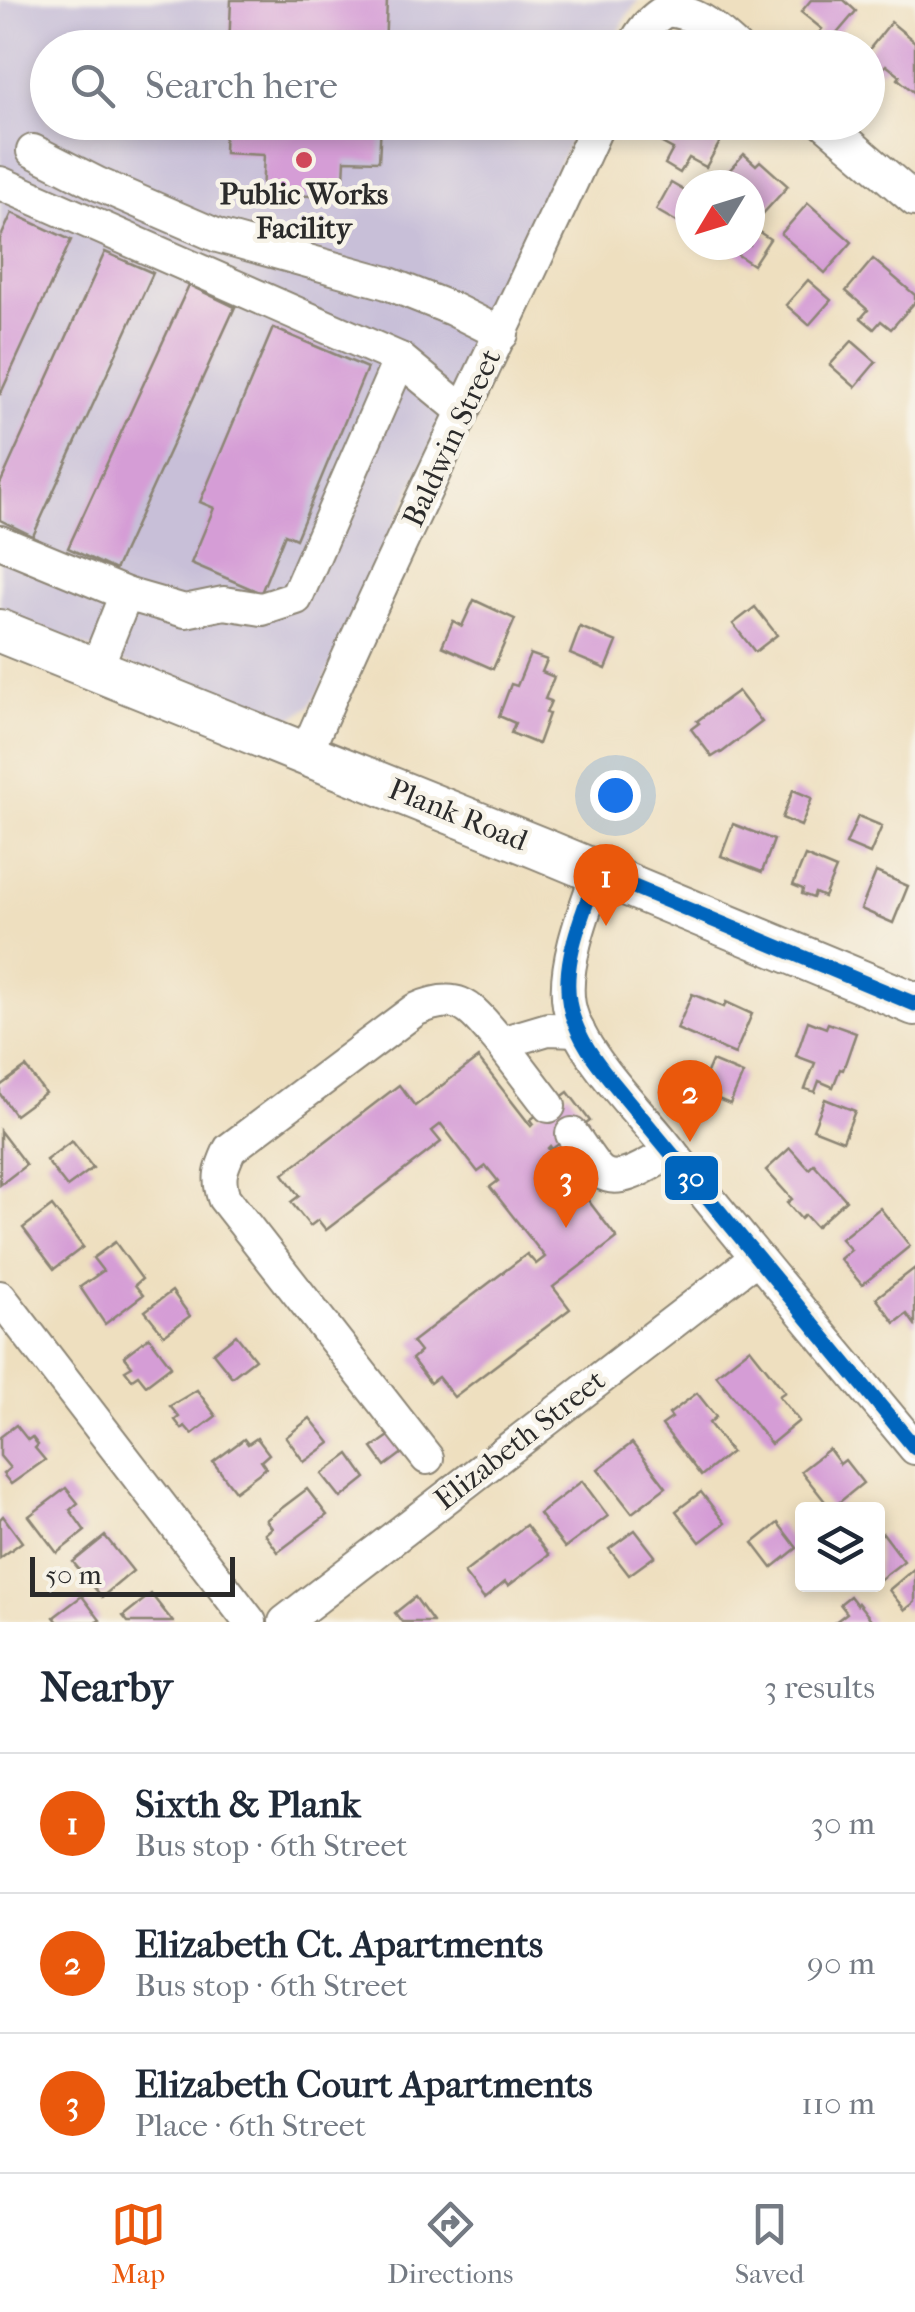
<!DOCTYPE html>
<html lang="en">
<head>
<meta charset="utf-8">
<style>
	:root { --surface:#fff; --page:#f6f6f7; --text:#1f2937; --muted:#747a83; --line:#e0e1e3; --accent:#ea580c }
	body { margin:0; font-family:"IM FELL French Canon",serif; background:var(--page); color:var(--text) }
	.controls { position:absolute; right:30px; bottom:30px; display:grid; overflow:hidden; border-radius:10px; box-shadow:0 5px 15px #0003 }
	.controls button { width:90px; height:90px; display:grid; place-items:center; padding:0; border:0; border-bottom:2px solid var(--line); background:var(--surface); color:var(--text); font:50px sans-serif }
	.compass { position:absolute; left:675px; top:170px; width:90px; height:90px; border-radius:50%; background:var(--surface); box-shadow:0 5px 15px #0003; rotate:232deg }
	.scale { position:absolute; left:30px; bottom:25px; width:205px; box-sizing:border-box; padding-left:10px; border:5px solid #2b2b2b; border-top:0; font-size:28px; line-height:35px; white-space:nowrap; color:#2b2b2b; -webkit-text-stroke:8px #f7f3e8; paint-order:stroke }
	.you { position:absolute; left:615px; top:795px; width:35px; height:35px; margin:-25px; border:8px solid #fff; border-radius:50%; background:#1a73e8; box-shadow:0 0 0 15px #1a73e833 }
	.badge { display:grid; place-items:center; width:65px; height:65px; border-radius:50%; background:var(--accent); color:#fff; font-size:32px; font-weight:700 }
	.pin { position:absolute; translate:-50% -82px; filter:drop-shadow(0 2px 5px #0008) }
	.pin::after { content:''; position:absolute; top:52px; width:35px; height:30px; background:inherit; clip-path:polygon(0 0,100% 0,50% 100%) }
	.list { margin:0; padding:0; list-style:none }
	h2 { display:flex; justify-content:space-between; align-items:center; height:130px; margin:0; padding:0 40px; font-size:42px }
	h2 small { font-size:32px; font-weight:400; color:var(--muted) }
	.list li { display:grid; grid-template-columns:65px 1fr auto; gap:30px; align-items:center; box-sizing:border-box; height:140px; padding:0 40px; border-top:2px solid var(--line) }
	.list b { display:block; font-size:38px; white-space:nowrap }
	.list p { margin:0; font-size:32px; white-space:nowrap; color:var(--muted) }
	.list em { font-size:32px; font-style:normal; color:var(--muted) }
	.icon { flex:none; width:55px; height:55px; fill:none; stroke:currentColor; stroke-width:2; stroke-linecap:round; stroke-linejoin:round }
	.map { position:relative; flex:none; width:915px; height:1622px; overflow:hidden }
	.search { position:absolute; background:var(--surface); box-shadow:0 5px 15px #0003; left:30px; right:30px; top:30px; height:110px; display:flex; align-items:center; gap:25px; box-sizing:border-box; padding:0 35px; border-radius:55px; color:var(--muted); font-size:38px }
	.sheet { height:550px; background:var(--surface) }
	nav { display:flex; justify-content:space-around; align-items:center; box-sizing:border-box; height:140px; border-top:2px solid var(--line); background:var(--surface); font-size:28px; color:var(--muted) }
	nav a { display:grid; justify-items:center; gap:5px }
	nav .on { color:var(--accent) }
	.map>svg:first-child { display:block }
	.industrial { fill:#c8bfd8 }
	.building { fill:#d59dd6 }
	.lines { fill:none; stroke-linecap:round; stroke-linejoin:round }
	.minor-casing { stroke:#8c8575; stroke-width:36 }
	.major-casing { stroke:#8c8575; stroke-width:46 }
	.minor { stroke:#fff; stroke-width:32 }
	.major { stroke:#fff; stroke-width:42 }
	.bus-1-casing { stroke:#f7f3e8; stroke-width:22 }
	.bus-1 { stroke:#0065bd; stroke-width:15 }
	.poi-dot { fill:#d1495b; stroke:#f7f3e8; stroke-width:4 }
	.labels { text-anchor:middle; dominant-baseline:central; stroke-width:9; stroke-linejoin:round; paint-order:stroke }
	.poi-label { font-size:30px; font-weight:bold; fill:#2b2b2b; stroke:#f7f3e8 }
	.street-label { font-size:30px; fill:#2b2b2b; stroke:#f7f3e8 }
	.line-badge { stroke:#f7f3e8; stroke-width:4 }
	.badge-label { font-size:28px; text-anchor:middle; font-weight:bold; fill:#fff }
</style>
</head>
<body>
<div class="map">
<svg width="915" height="1622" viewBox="0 0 915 1622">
	<rect width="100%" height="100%" fill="#f7f3e8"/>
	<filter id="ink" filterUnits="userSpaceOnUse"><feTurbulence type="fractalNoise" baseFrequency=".01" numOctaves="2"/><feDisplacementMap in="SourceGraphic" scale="20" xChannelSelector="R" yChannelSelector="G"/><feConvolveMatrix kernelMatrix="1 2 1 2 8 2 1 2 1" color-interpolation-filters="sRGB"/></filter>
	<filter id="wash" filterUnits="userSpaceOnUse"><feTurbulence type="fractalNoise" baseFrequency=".0048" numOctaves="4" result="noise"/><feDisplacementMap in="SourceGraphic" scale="40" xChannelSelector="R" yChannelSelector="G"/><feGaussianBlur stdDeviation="2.25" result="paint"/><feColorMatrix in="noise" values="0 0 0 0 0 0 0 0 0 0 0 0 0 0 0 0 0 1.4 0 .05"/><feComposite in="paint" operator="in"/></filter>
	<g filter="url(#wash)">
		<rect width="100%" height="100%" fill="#eedfbf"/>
		<!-- industrial -->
		<polygon class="industrial" points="0,0 639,0 626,17 612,47 48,48 48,122 578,123 318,694 309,707 292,718 271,723 0,611"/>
		<g id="blocks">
			<!-- building -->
			<g class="building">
				<polygon points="231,0 387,0 385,48 229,48"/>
				<polygon points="811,0 844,0 856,11 828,44 817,35 822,29 801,12"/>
				<polygon points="891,22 915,42 915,93 898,79 900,76 886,65 881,71 868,60 868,51"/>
				<polygon points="225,122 381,122 379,161 345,160 343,198 262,193 264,155 224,153"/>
				<polygon points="656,122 715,122 720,126 714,136 721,140 706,167 689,158 680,173 665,164 673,149 649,136"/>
				<polygon points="744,154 756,165 760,161 788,186 759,218 750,210 750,185 723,185 719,182"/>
				<polygon points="671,183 690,194 690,215 684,226 656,210"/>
				<polygon points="808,203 852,242 825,273 781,234"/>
				<polygon points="12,213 71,240 0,395 0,239"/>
				<polygon points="750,226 770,239 753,265 723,245 750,245"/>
				<polygon points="105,252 153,273 33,536 0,520 0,484"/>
				<polygon points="873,259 915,295 915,302 891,329 881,321 874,329 861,318 868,310 846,291"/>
				<polygon points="808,280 831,300 809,325 786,305"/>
				<polygon points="189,285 235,307 115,570 68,548"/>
				<polygon points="273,328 367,368 296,539 285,534 261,593 191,563 214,508 200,502"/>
				<polygon points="852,341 876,362 855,387 830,365"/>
				<polygon points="474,600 515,619 493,669 442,646 453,621 462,626"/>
				<polygon points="755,607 777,635 755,652 733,624"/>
				<polygon points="580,627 617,642 606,669 570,654"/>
				<polygon points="530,654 547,660 542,672 554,677 545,699 551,701 546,713 549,714 538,744 511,733 515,723 499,716 511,684 517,686"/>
				<polygon points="738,691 762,722 721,753 720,752 712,757 691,729 699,723 697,721"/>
				<polygon points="793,790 812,798 801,826 782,818"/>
				<polygon points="858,816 882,826 870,854 846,844"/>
				<polygon points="733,824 774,840 762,872 721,856"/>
				<polygon points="805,856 836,869 824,897 815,893 813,898 802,894 803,889 793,885"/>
				<polygon points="876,872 908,886 893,923 861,909"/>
				<polygon points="692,994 724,1007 726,1002 752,1014 735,1054 677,1029"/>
				<polygon points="808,1021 826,1028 828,1023 856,1033 843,1070 840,1069 833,1087 819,1081 815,1092 805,1089 815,1063 796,1056"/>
				<polygon points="478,1058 531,1126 533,1124 530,1120 568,1092 590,1121 552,1149 550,1146 548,1148 617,1238 553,1287 570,1309 454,1397 438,1377 430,1383 412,1359 420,1352 412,1342 527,1254 536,1264 545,1257 490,1187 498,1181 486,1166 478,1172 441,1124 432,1131 441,1142 326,1230 318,1220 310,1226 291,1202 299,1196 283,1174 399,1085 415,1106"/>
				<polygon points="712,1061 743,1074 730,1104 699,1091"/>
				<polygon points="26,1067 45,1093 15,1115 0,1094 0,1086"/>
				<polygon points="825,1099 855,1111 843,1141 813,1129"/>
				<polygon points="0,1131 26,1165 0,1185"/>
				<polygon points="72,1141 93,1168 67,1187 46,1160"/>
				<polygon points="790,1148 809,1169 814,1164 846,1200 816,1227 805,1215 801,1219 787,1203 792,1199 766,1170"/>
				<polygon points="52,1206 83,1247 54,1269 23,1228"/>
				<polygon points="880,1208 910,1246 862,1285 840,1259 851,1250 841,1239"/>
				<polygon points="115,1242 142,1279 135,1285 143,1295 105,1324 80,1287 103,1271 93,1258"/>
				<polygon points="915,1268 915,1325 907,1314 895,1323 876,1298"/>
				<polygon points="172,1291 190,1316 164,1335 145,1311"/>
				<polygon points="236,1335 255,1359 232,1377 213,1353"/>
				<polygon points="149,1337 171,1366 146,1385 138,1375 132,1379 125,1370 132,1366 124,1356"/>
				<polygon points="750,1348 785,1392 779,1396 799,1421 771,1444 716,1375"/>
				<polygon points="197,1390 216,1416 192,1434 185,1426 182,1429 175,1420 179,1417 170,1406"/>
				<polygon points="697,1393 716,1417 709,1423 731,1452 701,1476 662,1425 672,1418 669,1414"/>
				<polygon points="310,1418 330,1443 304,1462 286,1437"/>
				<polygon points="16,1425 28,1440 32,1437 38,1445 35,1448 45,1460 11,1484 3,1474 10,1468 0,1456 0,1437"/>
				<polygon points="392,1434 405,1451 385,1466 372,1448"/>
				<polygon points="257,1438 269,1454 261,1461 266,1468 235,1491 213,1462 244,1439 248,1444"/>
				<polygon points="632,1443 666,1487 632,1513 598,1469"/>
				<polygon points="829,1449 840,1464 845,1460 863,1483 831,1509 801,1471"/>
				<polygon points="349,1454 366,1478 341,1498 322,1474"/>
				<polygon points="582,1481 608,1516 565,1548 539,1514"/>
				<polygon points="66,1488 78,1503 70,1510 85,1531 57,1553 29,1516"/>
				<polygon points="307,1489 327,1515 278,1552 265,1534 272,1528 266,1520"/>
				<polygon points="701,1492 725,1523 700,1542 676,1511"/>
				<polygon points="3,1516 22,1542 0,1558 0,1519"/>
				<polygon points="778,1523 797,1548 772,1568 753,1543"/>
				<polygon points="526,1525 549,1555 508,1586 505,1582 484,1599 464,1573"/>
				<polygon points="635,1530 655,1556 629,1575 609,1549"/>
				<polygon points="883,1533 904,1561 878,1581 878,1537"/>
				<polygon points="105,1536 133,1571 102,1597 73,1562"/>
				<polygon points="915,1568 915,1602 905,1610 889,1590"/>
				<polygon points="151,1594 173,1622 128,1622 123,1616"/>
				<polygon points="82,1596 100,1620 96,1622 58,1622 54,1617"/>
				<polygon points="850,1596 857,1605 858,1603 873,1622 835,1622 847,1613 840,1604"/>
				<polygon points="415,1597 433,1622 402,1622 395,1613"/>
			</g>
		</g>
	</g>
	<g filter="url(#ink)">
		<use href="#blocks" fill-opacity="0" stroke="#8c8575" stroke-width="2.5"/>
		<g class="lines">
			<defs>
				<g id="minor">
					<path d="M667,10C701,14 711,26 736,48"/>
					<path d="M633,48C641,31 652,18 667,10"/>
					<polyline points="824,122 915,200"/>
					<polyline points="33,151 98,184 218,236 387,283 452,309 502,334"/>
					<polyline points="0,183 400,359 463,411"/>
					<polyline points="0,542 126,594"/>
					<polyline points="96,669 126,594 185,611 224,603 262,609 296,598 400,359"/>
					<path d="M306,753C398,540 503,334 599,122"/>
					<path d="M598,872C585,908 562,967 569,1005C577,1050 634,1106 663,1142C745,1245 831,1346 915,1448"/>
					<polyline points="501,1043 549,1106"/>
					<path d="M572,1134C579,1143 594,1168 602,1173C622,1186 653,1161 671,1152"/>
					<polyline points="0,1297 250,1622"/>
					<path d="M427,1458L224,1198C217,1177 221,1169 230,1149L415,1010C462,989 471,1009 501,1043L548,1029L578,1030"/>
					<polyline points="285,1622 756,1258"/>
				</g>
				<polyline id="major" points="0,631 539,848 915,1004"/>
			</defs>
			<!-- minor casing -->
			<use href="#minor" class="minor-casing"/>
			<!-- major casing -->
			<use href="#major" class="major-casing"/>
			<!-- minor -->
			<use href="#minor" class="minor"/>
			<!-- major -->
			<use href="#major" class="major"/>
			<defs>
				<g id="bus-1">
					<path d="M598,872C581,918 555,975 575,1023C585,1050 605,1073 623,1095L915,1448"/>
					<polyline points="598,872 915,1004"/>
				</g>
			</defs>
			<!-- bus-1 casing -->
			<use href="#bus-1" class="bus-1-casing"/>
			<!-- bus-1 -->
			<use href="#bus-1" class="bus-1"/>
		</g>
	</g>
	<!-- markers -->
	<circle class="poi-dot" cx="304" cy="160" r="10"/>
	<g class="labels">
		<!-- poi labels -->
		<g class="poi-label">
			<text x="304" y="194">Public Works<tspan x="304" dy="34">Facility</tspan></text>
		</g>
		<!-- street labels -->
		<g class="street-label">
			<text transform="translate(452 438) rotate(-65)">Baldwin Street</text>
			<text transform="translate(458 815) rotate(22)">Plank Road</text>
			<text transform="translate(520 1440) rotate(-38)">Elizabeth Street</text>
		</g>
	</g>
	<rect class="line-badge" x="663" y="1154" width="57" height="48" rx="10" fill="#0065bd"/>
	<g class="badge-label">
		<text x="691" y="1187">30</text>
	</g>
</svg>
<div class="controls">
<button><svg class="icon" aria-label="layers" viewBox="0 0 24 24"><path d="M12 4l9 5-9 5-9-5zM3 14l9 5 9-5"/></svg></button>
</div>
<svg class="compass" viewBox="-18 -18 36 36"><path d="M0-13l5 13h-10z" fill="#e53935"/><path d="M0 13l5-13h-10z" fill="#747a83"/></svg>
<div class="scale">50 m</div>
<div class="you"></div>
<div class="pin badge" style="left:606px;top:926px">1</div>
<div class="pin badge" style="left:690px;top:1142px">2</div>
<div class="pin badge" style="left:566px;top:1228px">3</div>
<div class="search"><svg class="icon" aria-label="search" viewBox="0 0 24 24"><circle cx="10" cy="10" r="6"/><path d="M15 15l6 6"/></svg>Search here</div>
</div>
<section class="sheet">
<h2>Nearby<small>3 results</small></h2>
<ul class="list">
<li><span class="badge">1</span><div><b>Sixth &amp; Plank</b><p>Bus stop · 6th Street</p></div><em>30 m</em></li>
<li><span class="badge">2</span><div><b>Elizabeth Ct. Apartments</b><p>Bus stop · 6th Street</p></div><em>90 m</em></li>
<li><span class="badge">3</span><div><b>Elizabeth Court Apartments</b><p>Place · 6th Street</p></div><em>110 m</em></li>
</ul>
</section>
<nav>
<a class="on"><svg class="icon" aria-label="map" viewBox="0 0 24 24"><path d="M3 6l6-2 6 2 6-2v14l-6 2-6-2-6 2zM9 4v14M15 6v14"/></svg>Map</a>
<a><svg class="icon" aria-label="directions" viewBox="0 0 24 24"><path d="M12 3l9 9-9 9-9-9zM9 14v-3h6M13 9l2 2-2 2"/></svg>Directions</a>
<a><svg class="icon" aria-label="saved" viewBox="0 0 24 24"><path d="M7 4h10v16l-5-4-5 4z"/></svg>Saved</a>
</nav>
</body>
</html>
